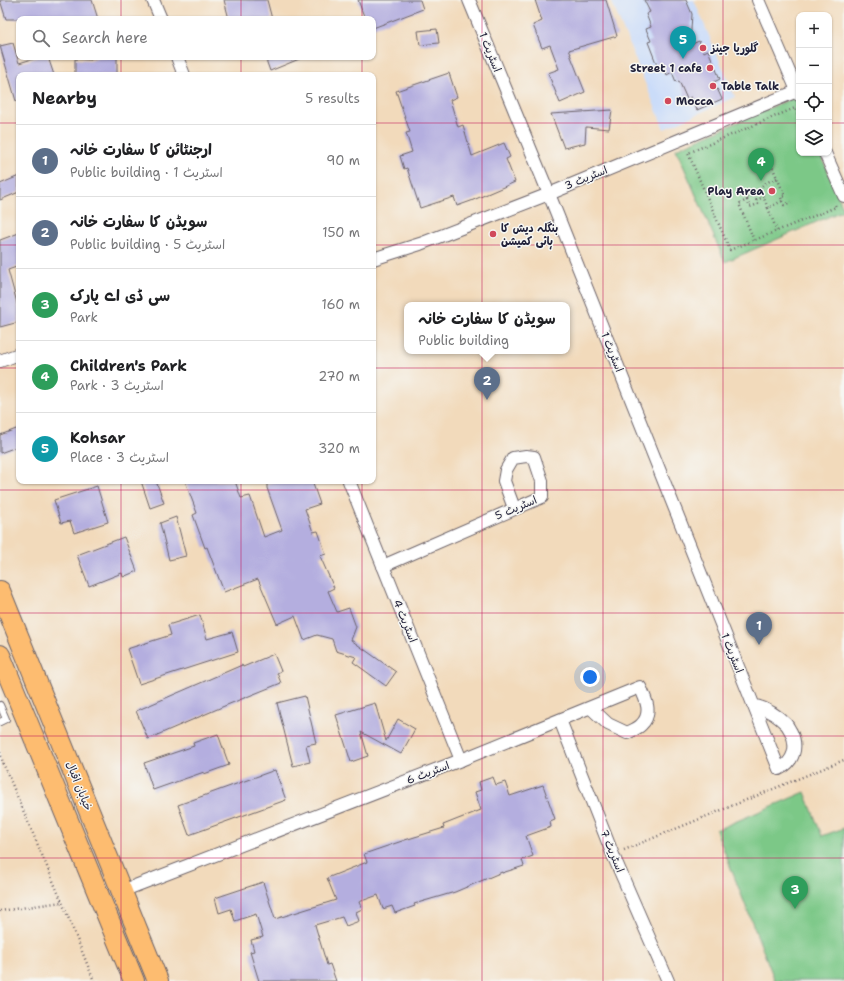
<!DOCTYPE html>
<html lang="en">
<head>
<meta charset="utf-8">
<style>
	:root { --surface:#fff; --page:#f2f2f2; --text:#202124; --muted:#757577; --line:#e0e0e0; --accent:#d1495b }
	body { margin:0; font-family:"Shantell Sans","Playpen Sans Arabic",sans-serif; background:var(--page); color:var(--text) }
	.controls { position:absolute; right:12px; top:12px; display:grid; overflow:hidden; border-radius:8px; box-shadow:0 1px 3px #0004 }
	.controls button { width:36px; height:36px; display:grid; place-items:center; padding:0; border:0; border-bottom:1px solid var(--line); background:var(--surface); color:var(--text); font:20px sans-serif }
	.you { position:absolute; left:590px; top:677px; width:14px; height:14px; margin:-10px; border:3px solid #fff; border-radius:50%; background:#1a73e8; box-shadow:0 0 0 6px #1a73e833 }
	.badge { display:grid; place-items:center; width:26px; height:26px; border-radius:50%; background:var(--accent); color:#fff; font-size:13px; font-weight:700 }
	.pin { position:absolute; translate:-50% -33px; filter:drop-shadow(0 1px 2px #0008) }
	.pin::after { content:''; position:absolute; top:21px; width:14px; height:12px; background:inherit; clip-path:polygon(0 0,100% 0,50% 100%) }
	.popup { position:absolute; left:404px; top:302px; width:166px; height:52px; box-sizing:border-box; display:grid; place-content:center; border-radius:8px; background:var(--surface); filter:drop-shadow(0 1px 3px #0005); font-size:13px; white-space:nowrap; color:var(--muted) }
	.popup b { font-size:15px; color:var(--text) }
	.popup::after { content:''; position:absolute; left:50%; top:100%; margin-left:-8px; border:8px solid transparent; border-top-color:var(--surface) }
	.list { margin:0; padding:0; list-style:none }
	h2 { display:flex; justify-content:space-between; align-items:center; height:52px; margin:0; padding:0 16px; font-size:17px }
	h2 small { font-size:13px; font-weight:400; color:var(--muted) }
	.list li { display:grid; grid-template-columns:26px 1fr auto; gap:12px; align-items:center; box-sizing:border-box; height:72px; padding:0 16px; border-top:1px solid var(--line) }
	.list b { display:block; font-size:15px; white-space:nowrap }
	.list p { margin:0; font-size:13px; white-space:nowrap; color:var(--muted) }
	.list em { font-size:13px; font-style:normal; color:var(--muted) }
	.icon { flex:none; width:22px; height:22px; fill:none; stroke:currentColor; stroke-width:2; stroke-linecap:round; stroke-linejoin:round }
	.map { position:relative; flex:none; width:844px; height:981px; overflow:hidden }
	.search { position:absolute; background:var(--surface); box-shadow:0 1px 3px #0004; left:16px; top:16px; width:360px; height:44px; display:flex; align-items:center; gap:10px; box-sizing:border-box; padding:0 14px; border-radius:8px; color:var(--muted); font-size:15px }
	.panel { position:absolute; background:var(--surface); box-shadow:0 1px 3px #0004; left:16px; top:72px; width:360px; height:412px; border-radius:8px }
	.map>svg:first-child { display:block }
	.built { fill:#cadcf9 }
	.green { fill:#7cc887; stroke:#4f7561 }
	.building { fill:#b4aedf }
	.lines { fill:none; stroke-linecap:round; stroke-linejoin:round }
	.service-casing { stroke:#6b6268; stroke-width:8 }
	.minor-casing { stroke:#6b6268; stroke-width:14 }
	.primary-casing { stroke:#6b6268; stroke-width:22 }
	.path { stroke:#6b6268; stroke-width:2.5; stroke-dasharray:1 3; stroke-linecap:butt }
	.service { stroke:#fff; stroke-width:6 }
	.minor { stroke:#fff; stroke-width:12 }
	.primary { stroke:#fdbc70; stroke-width:20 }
	.grid { fill:none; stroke:#c2185b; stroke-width:1; stroke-opacity:0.55 }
	.poi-dot { fill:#d1495b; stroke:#f6f6f2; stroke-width:1.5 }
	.labels { text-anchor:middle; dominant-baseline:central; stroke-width:3; stroke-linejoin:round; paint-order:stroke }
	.poi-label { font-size:11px; font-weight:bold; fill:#22223b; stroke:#f6f6f2; text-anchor:start }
	.street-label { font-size:11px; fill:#22223b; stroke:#f6f6f2 }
</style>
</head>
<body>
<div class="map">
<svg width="844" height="981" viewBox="0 0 844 981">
	<rect width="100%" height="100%" fill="#f6f6f2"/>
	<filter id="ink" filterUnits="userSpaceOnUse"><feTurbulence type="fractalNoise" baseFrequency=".025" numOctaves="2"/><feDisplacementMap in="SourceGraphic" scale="8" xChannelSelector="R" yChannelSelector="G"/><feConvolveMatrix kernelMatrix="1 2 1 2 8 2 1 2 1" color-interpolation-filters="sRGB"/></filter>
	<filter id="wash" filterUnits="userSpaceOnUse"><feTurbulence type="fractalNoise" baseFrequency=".012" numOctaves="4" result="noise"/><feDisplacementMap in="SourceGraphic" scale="16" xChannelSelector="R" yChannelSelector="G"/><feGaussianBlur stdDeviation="0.9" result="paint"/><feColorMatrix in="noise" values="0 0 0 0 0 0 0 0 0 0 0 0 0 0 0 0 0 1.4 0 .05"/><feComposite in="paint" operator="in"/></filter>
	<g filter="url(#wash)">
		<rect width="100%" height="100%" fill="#f2dabb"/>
		<!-- built -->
		<polygon class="built" points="611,0 694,0 735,97 664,129"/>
		<!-- green -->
		<g class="green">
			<polygon points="795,97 799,105 799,153 820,153 844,210 725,262 676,149"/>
			<polygon points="805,792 822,836 844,828 844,981 775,981 716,830"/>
		</g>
		<g id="blocks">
			<!-- building -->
			<g class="building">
				<polygon points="0,0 92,0 98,19 6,19"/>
				<polygon points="224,0 267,0 272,19 229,19"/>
				<polygon points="358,0 420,0 423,9 373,28 373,19 365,19"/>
				<polygon points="535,0 606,0 617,36 569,50 571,54 570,54 585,92 560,103 548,73 559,69 550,45 542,48 533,25 542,21"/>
				<polygon points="644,0 686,0 692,14 690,45 699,41 704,52 708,50 720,79 714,82 722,99 697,110 691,97 687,99 679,81 676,82 672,72 667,75 663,66 658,68 648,42 651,41 646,29 651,27 646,14 650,12"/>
				<polygon points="437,29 439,43 420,45 418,31"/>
				<polygon points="13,43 19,63 39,57 48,57 54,75 19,75 19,100 16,101 0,46"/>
				<polygon points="98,57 117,57 117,75 75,75 75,59 90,60"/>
				<polygon points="265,57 304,57 270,71"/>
				<polygon points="449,73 457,97 450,100 458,127 463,125 472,156 504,143 510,157 506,159 515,182 471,201 457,206 454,197 420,208 407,168 404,169 400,156 412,152 406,133 410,132 396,91"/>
				<polygon points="612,110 609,129 586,127 585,143 564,148 551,114"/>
				<polygon points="19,176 19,192 0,200 0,184"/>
				<polygon points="19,233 19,266 8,270 19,310 19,322 0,327 0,240"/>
				<polygon points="19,428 19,446 0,453 0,435"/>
				<polygon points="141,481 156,481 164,503 150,508"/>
				<polygon points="185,481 235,481 241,498 250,496 264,537 282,530 267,488 267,484 274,481 312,481 320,504 305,509 313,532 318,531 326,554 320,556 334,588 328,591 337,612 349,608 356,627 351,640 396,672 386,686 353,662 356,657 336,651 332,639 317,635 304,640 295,616 277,624 258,579 224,592 207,547 205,548 193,515 197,513"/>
				<polygon points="97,486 108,522 74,533 70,521 61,523 54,500"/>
				<polygon points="176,517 186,556 169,560 160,523"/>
				<polygon points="124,537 137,571 123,577 122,573 89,586 77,555"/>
				<polygon points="200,615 207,639 232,632 238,652 139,684 127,649 171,635 168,625"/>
				<polygon points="274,654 281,671 277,673 281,683 222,707 148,739 136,711 242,665 243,667"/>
				<polygon points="305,696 316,743 306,745 310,762 293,766 277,703"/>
				<polygon points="375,703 386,741 398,719 415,729 401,754 361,732 368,756 351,762 336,715"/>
				<polygon points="218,734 229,765 204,774 204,772 153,790 144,763 194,746 193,743"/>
				<polygon points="275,770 286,800 189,835 178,805"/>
				<polygon points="493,777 496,785 505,782 510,796 543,785 555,819 550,821 551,827 526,836 533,856 522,860 524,866 502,873 502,872 455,892 414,904 415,906 395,913 392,906 383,909 378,895 359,902 362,909 356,912 359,921 346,926 342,917 315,925 327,965 330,964 336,981 259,981 250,952 254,951 251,940 263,937 256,914 235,921 231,909 219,913 215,898 263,882 275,919 336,900 327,878 367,862 364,854 405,840 444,828 443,825 481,810 475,792 481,790 479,782"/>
			</g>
		</g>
	</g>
	<g filter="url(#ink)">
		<use href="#blocks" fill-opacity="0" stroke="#6b6268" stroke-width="1"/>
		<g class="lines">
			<defs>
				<polyline id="service" points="0,705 6,719 0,722"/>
				<g id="minor">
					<polyline points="153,0 161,19"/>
					<path d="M469,0L549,194L779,769C794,762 798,747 791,732C789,729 788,726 786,724C777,715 765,708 753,705"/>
					<polyline points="758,0 799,95"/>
					<polyline points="177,57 184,75"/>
					<polyline points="825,153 844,196"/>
					<polyline points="373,259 420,244 549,194 797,91"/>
					<polyline points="0,361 19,354"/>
					<polyline points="349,481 461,760"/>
					<polyline points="383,566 542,497 542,481 534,457 526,456 513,458 506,470 504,481 514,508"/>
					<polyline points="560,720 613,855 668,981"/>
					<path d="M122,891L461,760L640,687C646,699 653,714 641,725C637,729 631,731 627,733L608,724L593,710"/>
				</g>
				<g id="primary">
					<polyline points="0,591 158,981"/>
					<polyline points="0,655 134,981"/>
				</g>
			</defs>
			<!-- service casing -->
			<use href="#service" class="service-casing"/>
			<!-- minor casing -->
			<use href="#minor" class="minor-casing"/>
			<!-- primary casing -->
			<use href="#primary" class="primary-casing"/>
			<!-- path -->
			<g class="path">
				<polyline points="799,118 795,108 688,153 730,250 836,207 835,205"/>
				<polyline points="771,164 785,196 781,197 782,201"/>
				<path d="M777,178C770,181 763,183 760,189L768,208L782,201"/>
				<polyline points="747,200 750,207 758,204 754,195 746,198 747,200 739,204 754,240"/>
				<polyline points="756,200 764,197"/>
				<polyline points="782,201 784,205 791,202"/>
				<polyline points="768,208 777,231"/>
				<polyline points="0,752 3,763 0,764"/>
				<polyline points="3,763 62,902 94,981"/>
				<polyline points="624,850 844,760"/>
				<polyline points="0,911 62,902"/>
			</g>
			<!-- service -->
			<use href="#service" class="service"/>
			<!-- minor -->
			<use href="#minor" class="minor"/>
			<!-- primary -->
			<use href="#primary" class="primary"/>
		</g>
	</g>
	<!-- grid -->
	<path class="grid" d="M121,0V19M241,0V19M362,0V19M482,0V981M603,0V981M723,0V981M121,57V75M241,57V75M362,57V75M0,123H19M373,123H799M829,123H844M0,245H19M373,245H844M0,368H19M373,368H844M121,481V981M241,481V981M362,481V981M0,490H844M0,613H844M0,736H844M0,858H844"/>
	<!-- markers -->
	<g class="poi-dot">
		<circle cx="703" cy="48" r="4"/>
		<circle cx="710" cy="68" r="4"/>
		<circle cx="713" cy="86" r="4"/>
		<circle cx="668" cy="101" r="4"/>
		<circle cx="772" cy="191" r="4"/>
		<circle cx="493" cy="234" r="4"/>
	</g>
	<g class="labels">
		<!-- poi labels -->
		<g class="poi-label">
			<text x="711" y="48">گلوریا جینز</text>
			<text x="702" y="68" text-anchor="end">Street 1 cafe</text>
			<text x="721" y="86">Table Talk</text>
			<text x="676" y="101">Mocca</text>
			<text x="764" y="191" text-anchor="end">Play Area</text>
			<text x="501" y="228">بنگلہ دیش کا<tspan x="501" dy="13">ہائی کمیشن</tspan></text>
		</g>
		<!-- street labels -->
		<g class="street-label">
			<text transform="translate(490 52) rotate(68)">اسٹریٹ 1</text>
			<text transform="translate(586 178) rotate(-22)">اسٹریٹ 3</text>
			<text transform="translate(612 352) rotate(68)">اسٹریٹ 1</text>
			<text transform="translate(516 508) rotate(-23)">اسٹریٹ 5</text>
			<text transform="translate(405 621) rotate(68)">اسٹریٹ 4</text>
			<text transform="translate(732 653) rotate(68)">اسٹریٹ 1</text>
			<text transform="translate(428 773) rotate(-21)">اسٹریٹ 6</text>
			<text transform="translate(79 786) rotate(68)">خیابان اقبال</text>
			<text transform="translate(612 851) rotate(68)">اسٹریٹ 7</text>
		</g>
	</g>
</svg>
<div class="controls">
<button>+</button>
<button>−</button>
<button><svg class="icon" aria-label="locate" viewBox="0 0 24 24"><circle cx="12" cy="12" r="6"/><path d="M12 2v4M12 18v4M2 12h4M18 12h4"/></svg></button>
<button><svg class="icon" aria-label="layers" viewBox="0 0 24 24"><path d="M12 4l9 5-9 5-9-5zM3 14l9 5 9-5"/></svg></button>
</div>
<div class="you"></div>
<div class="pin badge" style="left:759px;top:645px;background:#5c6f8a">1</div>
<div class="pin badge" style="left:487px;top:400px;background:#5c6f8a">2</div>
<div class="popup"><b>سویڈن کا سفارت خانہ</b>Public building</div>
<div class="pin badge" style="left:795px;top:909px;background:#2e9e5b">3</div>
<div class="pin badge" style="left:761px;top:181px;background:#2e9e5b">4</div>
<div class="pin badge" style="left:683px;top:59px;background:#0f9aa8">5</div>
<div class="search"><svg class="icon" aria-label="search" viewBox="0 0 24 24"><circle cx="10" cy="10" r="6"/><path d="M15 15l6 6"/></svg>Search here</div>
<section class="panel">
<h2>Nearby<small>5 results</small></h2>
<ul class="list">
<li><span class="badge" style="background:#5c6f8a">1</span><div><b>ارجنٹائن کا سفارت خانہ</b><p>Public building · اسٹریٹ 1</p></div><em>90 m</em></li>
<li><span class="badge" style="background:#5c6f8a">2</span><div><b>سویڈن کا سفارت خانہ</b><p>Public building · اسٹریٹ 5</p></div><em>150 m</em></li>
<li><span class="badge" style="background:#2e9e5b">3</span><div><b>سی ڈی اے پارک</b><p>Park</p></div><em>160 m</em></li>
<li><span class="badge" style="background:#2e9e5b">4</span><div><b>Children's Park</b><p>Park · اسٹریٹ 3</p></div><em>270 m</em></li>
<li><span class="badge" style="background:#0f9aa8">5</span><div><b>Kohsar</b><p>Place · اسٹریٹ 3</p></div><em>320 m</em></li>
</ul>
</section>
</div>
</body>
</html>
